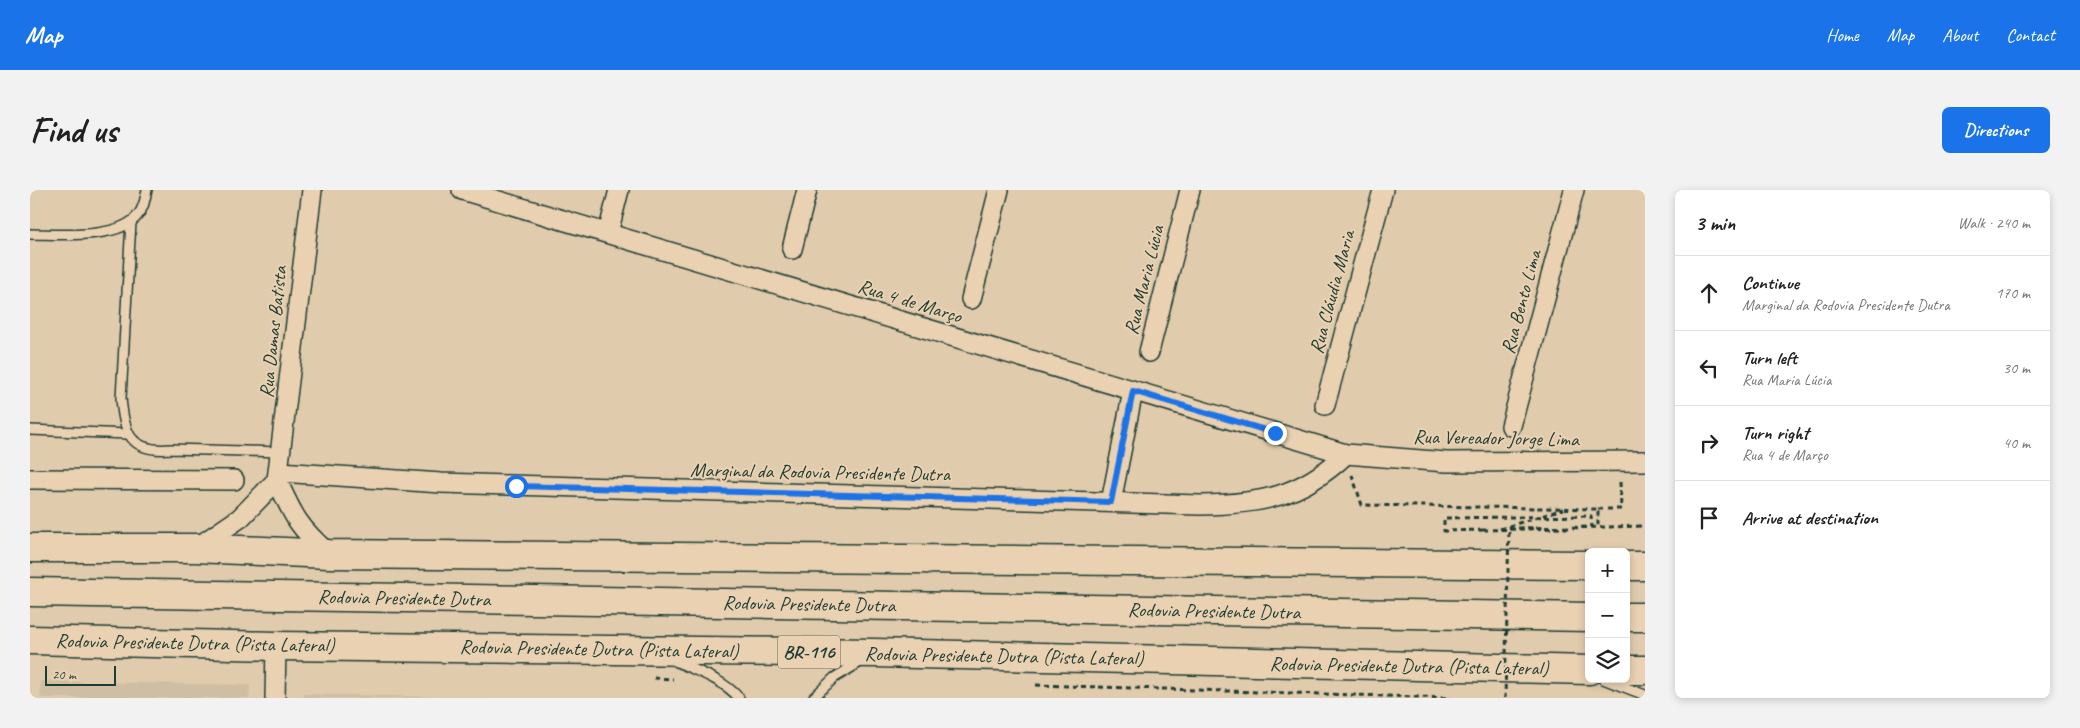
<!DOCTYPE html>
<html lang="en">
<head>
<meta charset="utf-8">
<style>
	:root { --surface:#fff; --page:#f2f2f2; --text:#222; --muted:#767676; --line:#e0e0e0; --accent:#1a73e8 }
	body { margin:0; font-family:Caveat,sans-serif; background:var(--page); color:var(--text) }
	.controls { position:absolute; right:15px; bottom:15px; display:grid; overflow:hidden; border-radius:8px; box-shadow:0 2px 8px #0003 }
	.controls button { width:45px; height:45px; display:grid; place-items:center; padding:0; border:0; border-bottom:1px solid var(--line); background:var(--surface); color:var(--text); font:25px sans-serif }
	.scale { position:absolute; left:15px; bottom:12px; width:71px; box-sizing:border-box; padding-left:5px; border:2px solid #1f3d34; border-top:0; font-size:14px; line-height:18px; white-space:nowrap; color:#1f3d34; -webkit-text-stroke:4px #e9d1b2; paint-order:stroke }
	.stop { position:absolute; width:15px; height:15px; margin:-11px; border:4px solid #1a73e8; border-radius:50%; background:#fff }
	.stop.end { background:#1a73e8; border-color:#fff; box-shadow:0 1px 5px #0008 }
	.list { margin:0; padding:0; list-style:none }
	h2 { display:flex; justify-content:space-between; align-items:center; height:65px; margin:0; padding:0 20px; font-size:21px }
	h2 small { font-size:16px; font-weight:400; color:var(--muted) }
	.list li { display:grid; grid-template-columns:32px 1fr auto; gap:15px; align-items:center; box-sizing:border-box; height:75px; padding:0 20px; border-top:1px solid var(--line) }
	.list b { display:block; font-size:19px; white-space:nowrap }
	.list p { margin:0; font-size:16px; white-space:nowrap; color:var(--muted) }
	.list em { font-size:16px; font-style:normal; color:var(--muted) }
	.icon { flex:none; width:28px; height:28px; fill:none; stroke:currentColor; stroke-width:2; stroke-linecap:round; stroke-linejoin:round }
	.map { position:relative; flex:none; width:1615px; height:508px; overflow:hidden; border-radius:8px }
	header { display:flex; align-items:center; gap:30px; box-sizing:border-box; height:70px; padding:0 25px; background:var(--accent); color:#fff }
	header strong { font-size:24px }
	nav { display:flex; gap:28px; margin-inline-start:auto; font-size:18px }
	.intro { display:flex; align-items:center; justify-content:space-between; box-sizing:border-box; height:120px; padding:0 30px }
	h1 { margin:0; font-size:35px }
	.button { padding:12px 22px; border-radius:8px; background:var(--accent); color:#fff; font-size:18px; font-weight:700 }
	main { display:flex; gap:30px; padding:0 30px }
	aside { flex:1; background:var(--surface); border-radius:8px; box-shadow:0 2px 8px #0003 }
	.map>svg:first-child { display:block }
	.built { fill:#cfbea2 }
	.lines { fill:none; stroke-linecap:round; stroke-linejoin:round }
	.service-casing { stroke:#1f3d34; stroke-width:12 }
	.minor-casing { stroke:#1f3d34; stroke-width:22 }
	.trunk-casing { stroke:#1f3d34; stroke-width:31 }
	.motorway-casing { stroke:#1f3d34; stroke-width:31 }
	.path { stroke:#1f3d34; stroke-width:3; stroke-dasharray:5 4; stroke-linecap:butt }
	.service { stroke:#e9d1b2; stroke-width:9 }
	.minor { stroke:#e9d1b2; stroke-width:19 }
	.trunk { stroke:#e9d1b2; stroke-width:28 }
	.motorway { stroke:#e9d1b2; stroke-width:28 }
	.path-bridge { stroke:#1f3d34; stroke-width:3; stroke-dasharray:5 4; stroke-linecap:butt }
	.route { stroke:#1a73e8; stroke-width:6 }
	.labels { text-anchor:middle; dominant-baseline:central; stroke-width:4; stroke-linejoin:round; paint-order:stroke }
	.shield { fill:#e9d1b2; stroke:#5c695a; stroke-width:1 }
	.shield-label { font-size:19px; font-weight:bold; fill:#1f3d34 }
	.street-label { font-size:20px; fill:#1f3d34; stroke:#e9d1b2 }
</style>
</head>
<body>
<header>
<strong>Map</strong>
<nav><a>Home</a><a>Map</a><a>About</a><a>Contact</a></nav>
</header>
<div class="intro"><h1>Find us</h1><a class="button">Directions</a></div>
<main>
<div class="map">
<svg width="1615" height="508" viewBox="0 0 1615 508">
	<rect width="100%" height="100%" fill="#e1cbad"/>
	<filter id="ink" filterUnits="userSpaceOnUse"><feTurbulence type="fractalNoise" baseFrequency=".02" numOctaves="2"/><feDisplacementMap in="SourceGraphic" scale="10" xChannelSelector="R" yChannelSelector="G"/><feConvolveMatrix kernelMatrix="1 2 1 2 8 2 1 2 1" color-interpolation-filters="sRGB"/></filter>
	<g filter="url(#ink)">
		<!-- built -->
		<g class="built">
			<polygon points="10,491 220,495 219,508 11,508"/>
			<polygon points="274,504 458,508 274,508"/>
		</g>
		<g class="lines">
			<defs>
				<g id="service">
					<path d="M101,32L91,208C94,243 100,263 141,259L252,262"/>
					<path d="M0,44C28,44 90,50 108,25C114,18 115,9 117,0"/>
					<polyline points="0,240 98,244"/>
					<path d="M643,470C666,481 693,489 709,508"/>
					<polyline points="1573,489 1615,505"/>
					<polyline points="783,508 804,488 832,471"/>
				</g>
				<g id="minor">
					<polyline points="432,0 1316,264 1416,272 1615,271"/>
					<polyline points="578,43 589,0"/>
					<polyline points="762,59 777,0"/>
					<polyline points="941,109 969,0"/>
					<polyline points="1119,162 1160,0"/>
					<polyline points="1295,215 1353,0"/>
					<polyline points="1481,236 1544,0"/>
					<path d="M250,282L411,293L1170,315C1231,314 1271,307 1316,264"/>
					<polyline points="0,289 204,290"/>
					<path d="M247,290C263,326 269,338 299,364"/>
					<polyline points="1081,312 1103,201"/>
					<polyline points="166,358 210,328 247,290 282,0"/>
					<polyline points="245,508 246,456"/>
				</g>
				<g id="trunk">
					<polyline points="0,450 246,456 845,463 1559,480"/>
					<polyline points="1596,480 1615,480"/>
				</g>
				<g id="motorway">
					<polyline points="0,358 165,358 299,364 1559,375"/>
					<polyline points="1596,376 1615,376"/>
					<polyline points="0,402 1559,427"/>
					<polyline points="1596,427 1615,427"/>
				</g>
			</defs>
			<!-- service casing -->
			<use href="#service" class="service-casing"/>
			<!-- minor casing -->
			<use href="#minor" class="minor-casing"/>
			<!-- trunk casing -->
			<use href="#trunk" class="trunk-casing"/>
			<!-- motorway casing -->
			<use href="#motorway" class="motorway-casing"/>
			<!-- path -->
			<g class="path">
				<polyline points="1322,285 1332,315 1568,319 1568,339"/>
				<polyline points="1568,319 1591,319 1590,292"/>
				<polyline points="1470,339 1533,319"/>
				<polyline points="1453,340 1615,336"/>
				<polyline points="624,488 643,489"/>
				<polyline points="1006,495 1420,508"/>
			</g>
			<!-- service -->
			<use href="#service" class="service"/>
			<!-- minor -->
			<use href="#minor" class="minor"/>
			<!-- trunk -->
			<use href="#trunk" class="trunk"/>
			<!-- motorway -->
			<use href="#motorway" class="motorway"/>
			<!-- path-bridge -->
			<polyline class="path-bridge" points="1453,340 1414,341 1414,328 1561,326 1562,337 1479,338 1475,508"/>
		</g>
	</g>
	<g class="lines" filter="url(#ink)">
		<!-- route -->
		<polyline class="route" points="486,296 1081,312 1103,201 1245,243"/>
	</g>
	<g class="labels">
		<!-- shield labels -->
		<rect class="shield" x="748" y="445.5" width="62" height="33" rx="4"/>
		<g class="shield-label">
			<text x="779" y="462">BR-116</text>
		</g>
		<!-- street labels -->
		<g class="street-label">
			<text transform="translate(1114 90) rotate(-76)">Rua Maria Lúcia</text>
			<text transform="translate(1302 102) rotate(-75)">Rua Cláudia Maria</text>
			<text transform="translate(880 111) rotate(17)">Rua 4 de Março</text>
			<text transform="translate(1491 112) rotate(-75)">Rua Bento Lima</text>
			<text transform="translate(243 142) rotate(-84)">Rua Damas Batista</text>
			<text transform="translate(1466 248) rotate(1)">Rua Vereador Jorge Lima</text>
			<text transform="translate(790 282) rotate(1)">Marginal da Rodovia Presidente Dutra</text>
			<text transform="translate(374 408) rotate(1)">Rodovia Presidente Dutra</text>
			<text transform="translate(779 414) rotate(1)">Rodovia Presidente Dutra</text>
			<text transform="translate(1184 421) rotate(1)">Rodovia Presidente Dutra</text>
			<text transform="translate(165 453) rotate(1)">Rodovia Presidente Dutra (Pista Lateral)</text>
			<text transform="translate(569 459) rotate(1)">Rodovia Presidente Dutra (Pista Lateral)</text>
			<text transform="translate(974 466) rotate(1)">Rodovia Presidente Dutra (Pista Lateral)</text>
			<text transform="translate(1379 476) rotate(1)">Rodovia Presidente Dutra (Pista Lateral)</text>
		</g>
	</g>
</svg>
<div class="controls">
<button>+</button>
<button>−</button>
<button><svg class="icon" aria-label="layers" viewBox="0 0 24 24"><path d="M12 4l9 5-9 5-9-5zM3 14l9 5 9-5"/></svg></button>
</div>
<div class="scale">20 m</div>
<div class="stop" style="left:486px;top:296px"></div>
<div class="stop end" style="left:1245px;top:243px"></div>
</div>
<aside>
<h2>3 min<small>Walk · 240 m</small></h2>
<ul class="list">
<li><svg class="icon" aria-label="ahead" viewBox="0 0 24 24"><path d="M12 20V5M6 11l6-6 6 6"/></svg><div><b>Continue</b><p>Marginal da Rodovia Presidente Dutra</p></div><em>170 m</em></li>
<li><svg class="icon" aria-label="left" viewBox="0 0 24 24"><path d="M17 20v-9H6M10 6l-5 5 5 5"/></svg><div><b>Turn left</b><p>Rua Maria Lúcia</p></div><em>30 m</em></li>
<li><svg class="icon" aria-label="right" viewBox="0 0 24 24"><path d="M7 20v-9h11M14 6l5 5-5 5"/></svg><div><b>Turn right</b><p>Rua 4 de Março</p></div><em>40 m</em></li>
<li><svg class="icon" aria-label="arrive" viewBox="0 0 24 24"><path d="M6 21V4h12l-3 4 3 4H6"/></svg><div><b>Arrive at destination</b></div></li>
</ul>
</aside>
</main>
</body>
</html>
